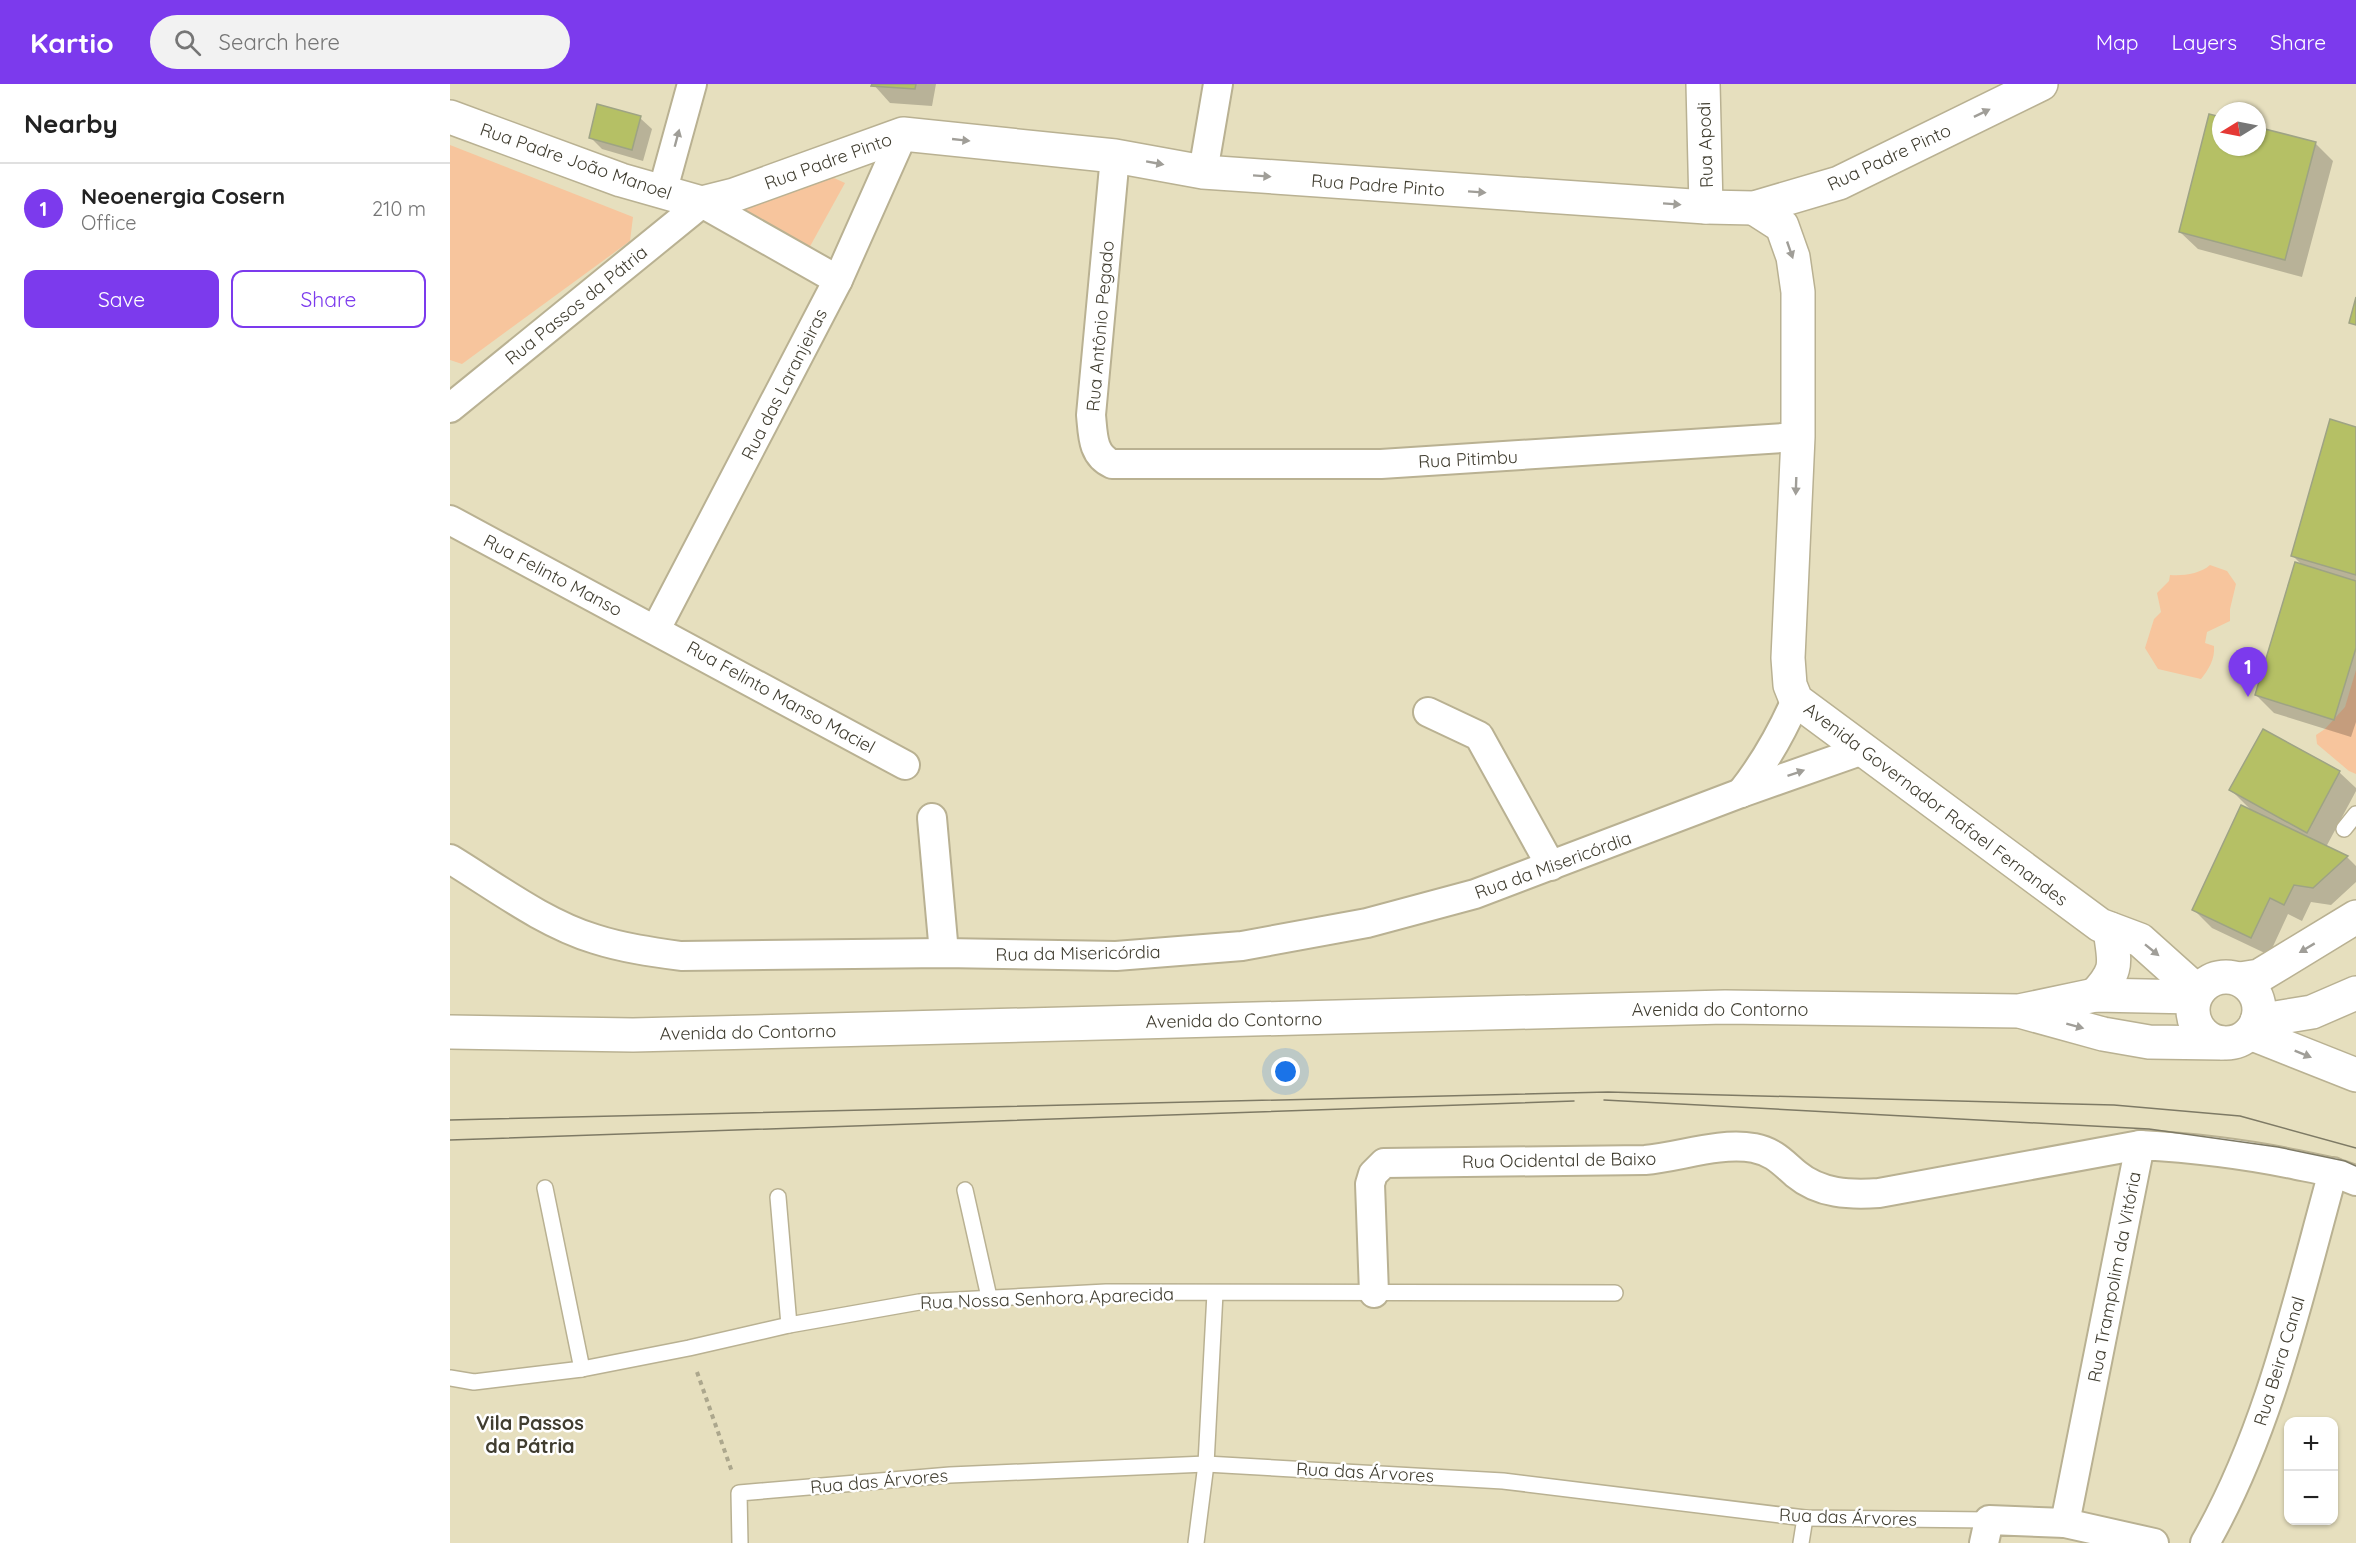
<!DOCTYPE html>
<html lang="en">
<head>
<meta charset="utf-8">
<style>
	:root { --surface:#fff; --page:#f2f2f2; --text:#222; --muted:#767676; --line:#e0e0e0; --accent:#7c3aed }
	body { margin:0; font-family:Quicksand,sans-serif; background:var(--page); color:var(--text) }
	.controls { position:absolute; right:18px; bottom:18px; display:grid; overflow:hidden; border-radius:12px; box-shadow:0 2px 4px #0004 }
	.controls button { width:54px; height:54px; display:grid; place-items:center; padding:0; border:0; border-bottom:2px solid var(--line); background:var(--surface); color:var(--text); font:30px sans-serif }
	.compass { position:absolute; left:1762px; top:18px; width:54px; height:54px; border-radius:50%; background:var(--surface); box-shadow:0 2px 4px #0004; rotate:260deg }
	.you { position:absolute; left:836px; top:988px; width:21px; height:21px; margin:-15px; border:4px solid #fff; border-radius:50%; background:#1a73e8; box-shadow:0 0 0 9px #1a73e833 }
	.badge { display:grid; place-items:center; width:39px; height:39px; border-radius:50%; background:var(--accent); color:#fff; font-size:20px; font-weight:700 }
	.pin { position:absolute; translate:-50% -50px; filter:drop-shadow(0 2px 3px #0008) }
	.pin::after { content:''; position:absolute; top:32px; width:21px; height:18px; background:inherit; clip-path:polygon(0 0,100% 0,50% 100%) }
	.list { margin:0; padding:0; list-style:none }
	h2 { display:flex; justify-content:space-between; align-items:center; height:78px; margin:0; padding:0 24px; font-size:26px }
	h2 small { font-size:20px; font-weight:400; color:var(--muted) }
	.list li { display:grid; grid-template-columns:39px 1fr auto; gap:18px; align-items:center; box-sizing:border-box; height:90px; padding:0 24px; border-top:2px solid var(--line) }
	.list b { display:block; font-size:22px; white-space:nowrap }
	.list p { margin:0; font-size:20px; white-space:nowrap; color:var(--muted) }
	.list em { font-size:20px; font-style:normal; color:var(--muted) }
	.actions { display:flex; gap:12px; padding:18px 24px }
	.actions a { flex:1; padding:14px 0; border:2px solid var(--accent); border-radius:12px; text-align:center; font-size:21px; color:var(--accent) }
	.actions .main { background:var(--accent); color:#fff }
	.icon { flex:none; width:33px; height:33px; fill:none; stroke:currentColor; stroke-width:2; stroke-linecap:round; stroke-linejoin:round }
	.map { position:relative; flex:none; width:1906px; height:1459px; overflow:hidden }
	header { display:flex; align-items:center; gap:36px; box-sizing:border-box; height:84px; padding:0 30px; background:var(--accent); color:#fff }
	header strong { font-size:28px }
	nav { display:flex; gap:33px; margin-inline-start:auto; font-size:21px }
	.search { width:420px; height:54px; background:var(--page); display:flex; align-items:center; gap:15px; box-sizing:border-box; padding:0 21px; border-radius:33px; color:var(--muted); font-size:22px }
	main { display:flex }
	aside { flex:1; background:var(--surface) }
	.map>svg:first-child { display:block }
	.green { fill:#f7c59d }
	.shadow { fill:#0003 }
	.building { fill:#b5c065; stroke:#9ea384; stroke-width:1.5 }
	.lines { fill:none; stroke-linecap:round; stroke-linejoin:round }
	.lane-casing { stroke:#b9b192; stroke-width:18 }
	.street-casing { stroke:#b9b192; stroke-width:32 }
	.secondary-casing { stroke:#b9b192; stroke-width:36 }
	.path { stroke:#aca78d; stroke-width:4; stroke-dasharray:4.5 4.5; stroke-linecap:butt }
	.lane { stroke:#fff; stroke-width:15 }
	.street { stroke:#fff; stroke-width:28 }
	.secondary { stroke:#fff; stroke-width:33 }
	.tram { stroke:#7e7a65; stroke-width:1.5 }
	.oneway { fill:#a09e98 }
	.labels { text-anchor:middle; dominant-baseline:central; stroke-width:5; stroke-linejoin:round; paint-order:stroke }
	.street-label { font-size:18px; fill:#403d30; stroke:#fff }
	.neighbourhood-label { font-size:20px; font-weight:bold; fill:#403d30; stroke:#fff }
</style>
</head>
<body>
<header>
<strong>Kartio</strong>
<div class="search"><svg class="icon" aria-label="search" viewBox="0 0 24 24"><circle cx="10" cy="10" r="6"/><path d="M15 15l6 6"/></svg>Search here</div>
<nav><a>Map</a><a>Layers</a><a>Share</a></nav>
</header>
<main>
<aside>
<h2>Nearby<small></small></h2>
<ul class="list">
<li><span class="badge">1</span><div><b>Neoenergia Cosern</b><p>Office</p></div><em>210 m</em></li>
</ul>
<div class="actions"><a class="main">Save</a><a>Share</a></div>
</aside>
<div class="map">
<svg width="1906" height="1459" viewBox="0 0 1906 1459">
	<rect width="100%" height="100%" fill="#e6dfbe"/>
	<!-- green -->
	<g class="green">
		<polygon points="0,61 183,133 180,157 12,280 0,276"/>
		<polygon points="371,88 395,99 358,166 276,129"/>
		<path d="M1760,481L1777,487L1786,500L1780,525V537L1757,548L1755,559L1764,562C1765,575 1759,585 1751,595L1708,585L1695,564L1704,535L1711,528L1707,509L1719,497L1720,491C1733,492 1750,490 1760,481Z"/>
		<polygon points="1906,586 1906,690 1899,687 1867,660 1866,651 1875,645 1895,623"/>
	</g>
	<!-- shadow -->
	<g class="shadow">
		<polygon points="423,0 486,0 482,22 440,19"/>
		<polygon points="190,34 202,45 193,77 152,65 140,53"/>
		<polygon points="1771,35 1771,63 1807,63 1807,44 1865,59 1883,77 1852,193 1748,165 1730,148"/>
		<polygon points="1906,344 1906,638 1901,653 1824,629 1806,611 1853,482 1842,471"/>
		<polygon points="1889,688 1906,704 1906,707 1876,763 1897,773 1906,782 1906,798 1881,821 1861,818 1852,837 1838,830 1819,871 1762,844 1744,826 1803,728 1781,706"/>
	</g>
	<!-- building -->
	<g class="building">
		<polygon points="422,0 466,0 465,5 421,2"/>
		<polygon points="147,20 191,32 182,66 139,54"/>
		<polygon points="1759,30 1771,33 1771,63 1807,63 1807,43 1866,58 1835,176 1729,148"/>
		<polygon points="1906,213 1906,241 1899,239"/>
		<polygon points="1880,335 1906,343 1906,491 1841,472"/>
		<polygon points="1845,478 1906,497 1906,564 1884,636 1805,611"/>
		<polygon points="1813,645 1890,687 1857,749 1779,706"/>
		<polygon points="1791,721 1898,772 1863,804 1844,801 1834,821 1820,814 1801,854 1742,826"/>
	</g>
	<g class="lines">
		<defs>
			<g id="lane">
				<polyline points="1894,745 1906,730"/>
				<polyline points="95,1104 132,1285"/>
				<polyline points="515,1106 539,1213"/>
				<polyline points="328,1113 339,1241"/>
				<polyline points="0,1294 24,1298 132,1285 239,1264 339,1241 469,1218 656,1208 1165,1209"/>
				<polyline points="290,1459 289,1409 500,1391 756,1380 1053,1397 1355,1434 1539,1436"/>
				<polyline points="746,1459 756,1380 765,1209"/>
				<polyline points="1351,1459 1355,1434"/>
			</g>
			<g id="street">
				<path d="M665,72L641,331C643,351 642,371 662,380H931L1348,353"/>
				<polyline points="753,88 768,0"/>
				<polyline points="212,109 242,0"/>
				<polyline points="0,324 252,119 388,196"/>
				<polyline points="0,436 455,681"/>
				<polyline points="206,545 388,196 453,50"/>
				<polyline points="978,628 1029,652 1101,782"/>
				<path d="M1291,709C1314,680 1331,650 1346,616"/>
				<polyline points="482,734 494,869"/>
				<path d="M0,775C46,803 93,839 145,855C173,864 202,868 231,872L494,869L666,872L792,862L917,839L1025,810L1291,709L1413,666"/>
				<path d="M924,1209L920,1100L923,1090L934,1079L1195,1076C1230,1073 1268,1058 1304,1064C1324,1068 1332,1078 1346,1090C1370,1110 1400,1111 1429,1109L1690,1061"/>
				<polyline points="1615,1439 1704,1459"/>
				<path d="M1534,1459L1539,1436L1615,1439L1690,1061C1743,1064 1795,1070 1847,1081C1867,1085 1887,1088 1906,1097"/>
				<path d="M1755,1459C1820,1345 1848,1214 1883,1088"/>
			</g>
			<g id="secondary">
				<polyline points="1253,0 1256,123"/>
				<polyline points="0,33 171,96 252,119 284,111 453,50 665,72 753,88 1256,123 1304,124 1389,99 1591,0"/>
				<polyline points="1304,124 1332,142 1343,173 1348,208 1348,353 1338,574 1340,601 1346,616 1650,841 1690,856 1748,908"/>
				<circle cx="1776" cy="926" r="33"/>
				<polyline points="1790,895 1809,892 1906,833"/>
				<path d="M1645,911C1670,884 1664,879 1660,845"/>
				<polyline points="1573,928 1653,950 1699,958 1771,959"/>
				<polyline points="1807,937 1862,928 1906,909"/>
				<polyline points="0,948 183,951 1275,923 1569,927 1645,911 1745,913"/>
				<polyline points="1800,949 1906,991"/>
			</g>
		</defs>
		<!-- lane casing -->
		<use href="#lane" class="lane-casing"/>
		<!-- street casing -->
		<use href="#street" class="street-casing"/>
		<!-- secondary casing -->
		<use href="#secondary" class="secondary-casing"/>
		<!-- path -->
		<polyline class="path" points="247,1288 282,1388"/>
		<!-- lane -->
		<use href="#lane" class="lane"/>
		<!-- street -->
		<use href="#street" class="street"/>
		<!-- secondary -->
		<use href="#secondary" class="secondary"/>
		<!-- tram -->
		<g class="tram">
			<polyline points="1154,1016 1699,1045 1828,1063 1895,1077 1906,1082"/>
			<polyline points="0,1036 1158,1008 1664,1021 1790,1032 1906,1064"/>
			<polyline points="0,1056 1124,1017"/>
		</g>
	</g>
	<!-- one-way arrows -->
	<defs><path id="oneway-solid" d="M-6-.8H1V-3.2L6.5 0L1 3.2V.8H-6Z" transform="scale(1.5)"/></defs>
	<g class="oneway">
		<use href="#oneway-solid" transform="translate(1532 29) rotate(-26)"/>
		<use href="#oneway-solid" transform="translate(227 54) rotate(-75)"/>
		<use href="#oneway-solid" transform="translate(511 56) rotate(6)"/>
		<use href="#oneway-solid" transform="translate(705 79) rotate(10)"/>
		<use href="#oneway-solid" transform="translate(812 92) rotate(4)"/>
		<use href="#oneway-solid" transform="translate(1027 108) rotate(4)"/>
		<use href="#oneway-solid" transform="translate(1222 120) rotate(4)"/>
		<use href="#oneway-solid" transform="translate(1340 166) rotate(71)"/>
		<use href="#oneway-solid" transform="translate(1346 402) rotate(92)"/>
		<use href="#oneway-solid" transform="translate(1346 689) rotate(-19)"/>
		<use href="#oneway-solid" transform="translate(1857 864) rotate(149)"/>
		<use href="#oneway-solid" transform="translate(1702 866) rotate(39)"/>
		<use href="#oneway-solid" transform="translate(1625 942) rotate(15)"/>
		<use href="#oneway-solid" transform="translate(1853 970) rotate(22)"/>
	</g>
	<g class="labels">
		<!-- street labels -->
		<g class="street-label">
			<text transform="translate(1255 61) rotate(-92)">Rua Apodi</text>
			<text transform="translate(1439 73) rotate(-25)">Rua Padre Pinto</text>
			<text transform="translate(126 77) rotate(19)">Rua Padre João Manoel</text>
			<text transform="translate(378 77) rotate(-20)">Rua Padre Pinto</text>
			<text transform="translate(928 101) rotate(4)">Rua Padre Pinto</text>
			<text transform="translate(126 221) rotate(-39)">Rua Passos da Pátria</text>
			<text transform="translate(650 242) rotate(-85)">Rua Antônio Pegado</text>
			<text transform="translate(334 300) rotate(-63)">Rua das Laranjeiras</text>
			<text transform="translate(1018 375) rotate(-3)">Rua Pitimbu</text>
			<text transform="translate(103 491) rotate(28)">Rua Felinto Manso</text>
			<text transform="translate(331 613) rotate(29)">Rua Felinto Manso Maciel</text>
			<text transform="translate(1486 720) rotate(37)">Avenida Governador Rafael Fernandes</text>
			<text transform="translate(1103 781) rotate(-20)">Rua da Misericórdia</text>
			<text transform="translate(628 869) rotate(-1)">Rua da Misericórdia</text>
			<text x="1270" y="925">Avenida do Contorno</text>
			<text transform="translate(784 936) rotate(-1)">Avenida do Contorno</text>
			<text transform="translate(298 948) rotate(-1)">Avenida do Contorno</text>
			<text transform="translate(1109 1076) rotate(-1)">Rua Ocidental de Baixo</text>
			<text transform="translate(1664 1193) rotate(-79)">Rua Trampolim da Vitória</text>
			<text transform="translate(597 1214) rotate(-2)">Rua Nossa Senhora Aparecida</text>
			<text transform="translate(1829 1277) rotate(-73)">Rua Beira Canal</text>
			<text transform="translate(915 1388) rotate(3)">Rua das Árvores</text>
			<text transform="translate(429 1397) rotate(-5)">Rua das Árvores</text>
			<text transform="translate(1398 1433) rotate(2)">Rua das Árvores</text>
		</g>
		<!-- neighbourhood labels -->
		<g class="neighbourhood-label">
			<text x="80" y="1338">Vila Passos<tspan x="80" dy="23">da Pátria</tspan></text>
		</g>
	</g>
</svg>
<div class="controls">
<button>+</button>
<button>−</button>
</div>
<svg class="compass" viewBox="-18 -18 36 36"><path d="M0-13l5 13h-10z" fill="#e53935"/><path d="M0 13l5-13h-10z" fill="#767676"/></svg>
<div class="you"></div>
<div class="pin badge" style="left:1798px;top:613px">1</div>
</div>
</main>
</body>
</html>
